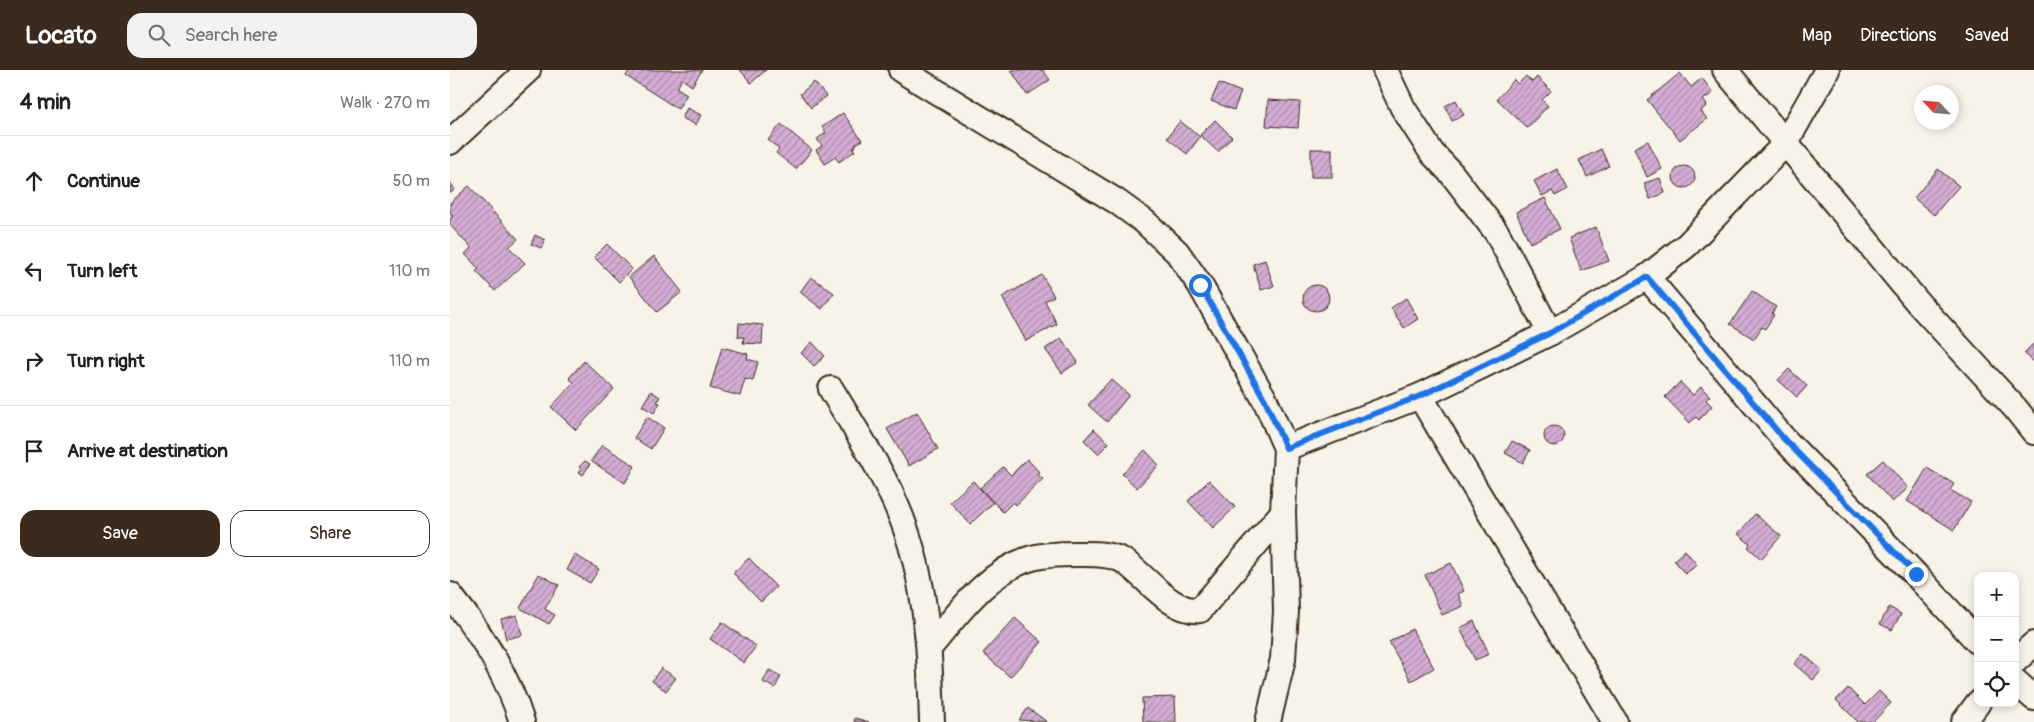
<!DOCTYPE html>
<html lang="en">
<head>
<meta charset="utf-8">
<style>
	:root { --surface:#fff; --page:#f2f2f2; --text:#202124; --muted:#757577; --line:#e0e0e0; --accent:#3b2a1e }
	body { margin:0; font-family:Pangolin,sans-serif; background:var(--page); color:var(--text) }
	.controls { position:absolute; right:15px; bottom:15px; display:grid; overflow:hidden; border-radius:10px; box-shadow:0 2px 8px #0003 }
	.controls button { width:45px; height:45px; display:grid; place-items:center; padding:0; border:0; border-bottom:1px solid var(--line); background:var(--surface); color:var(--text); font:25px sans-serif }
	.compass { position:absolute; left:1464px; top:15px; width:45px; height:45px; border-radius:50%; background:var(--surface); box-shadow:0 2px 8px #0003; rotate:296deg }
	.stop { position:absolute; width:15px; height:15px; margin:-11px; border:4px solid #1a73e8; border-radius:50%; background:#fff }
	.stop.end { background:#1a73e8; border-color:#fff; box-shadow:0 1px 5px #0008 }
	.list { margin:0; padding:0; list-style:none }
	h2 { display:flex; justify-content:space-between; align-items:center; height:65px; margin:0; padding:0 20px; font-size:21px }
	h2 small { font-size:16px; font-weight:400; color:var(--muted) }
	.list li { display:grid; grid-template-columns:32px 1fr auto; gap:15px; align-items:center; box-sizing:border-box; height:90px; padding:0 20px; border-top:1px solid var(--line) }
	.list b { display:block; font-size:19px; white-space:nowrap }
	.list em { font-size:16px; font-style:normal; color:var(--muted) }
	.actions { display:flex; gap:10px; padding:15px 20px }
	.actions a { flex:1; padding:11px 0; border:1px solid var(--accent); border-radius:15px; text-align:center; font-size:18px; color:var(--accent) }
	.actions .main { background:var(--accent); color:#fff }
	.icon { flex:none; width:28px; height:28px; fill:none; stroke:currentColor; stroke-width:2; stroke-linecap:round; stroke-linejoin:round }
	.map { position:relative; flex:none; width:1584px; height:652px; overflow:hidden }
	header { display:flex; align-items:center; gap:30px; box-sizing:border-box; height:70px; padding:0 25px; background:var(--accent); color:#fff }
	header strong { font-size:24px }
	nav { display:flex; gap:28px; margin-inline-start:auto; font-size:18px }
	.search { width:350px; height:45px; background:var(--page); display:flex; align-items:center; gap:12px; box-sizing:border-box; padding:0 18px; border-radius:15px; color:var(--muted); font-size:19px }
	main { display:flex }
	aside { flex:1; background:var(--surface) }
	.map>svg:first-child { display:block }
	.building { fill:url(#building-hatch); stroke:#3b2a1e }
	.lines { fill:none; stroke-linecap:round; stroke-linejoin:round }
	.minor-casing { stroke:#3b2a1e; stroke-width:28 }
	.minor { stroke:#f7f3e8; stroke-width:24 }
	.route { stroke:#1a73e8; stroke-width:6 }
</style>
</head>
<body>
<header>
<strong>Locato</strong>
<div class="search"><svg class="icon" aria-label="search" viewBox="0 0 24 24"><circle cx="10" cy="10" r="6"/><path d="M15 15l6 6"/></svg>Search here</div>
<nav><a>Map</a><a>Directions</a><a>Saved</a></nav>
</header>
<main>
<aside>
<h2>4 min<small>Walk · 270 m</small></h2>
<ul class="list">
<li><svg class="icon" aria-label="ahead" viewBox="0 0 24 24"><path d="M12 20V5M6 11l6-6 6 6"/></svg><div><b>Continue</b></div><em>50 m</em></li>
<li><svg class="icon" aria-label="left" viewBox="0 0 24 24"><path d="M17 20v-9H6M10 6l-5 5 5 5"/></svg><div><b>Turn left</b></div><em>110 m</em></li>
<li><svg class="icon" aria-label="right" viewBox="0 0 24 24"><path d="M7 20v-9h11M14 6l5 5-5 5"/></svg><div><b>Turn right</b></div><em>110 m</em></li>
<li><svg class="icon" aria-label="arrive" viewBox="0 0 24 24"><path d="M6 21V4h12l-3 4 3 4H6"/></svg><div><b>Arrive at destination</b></div></li>
</ul>
<div class="actions"><a class="main">Save</a><a>Share</a></div>
</aside>
<div class="map">
<svg width="1584" height="652" viewBox="0 0 1584 652">
	<defs>
		<pattern id="building-hatch" width="6" height="6" patternUnits="userSpaceOnUse" patternTransform="scale(1.25)"><rect width="6" height="6" fill="#d4add5"/><path d="M-1 1l2-2M0 6l6-6M5 7l2-2" fill="none" stroke="#ad8dac"/></pattern>
	</defs>
	<rect width="100%" height="100%" fill="#f7f3e8"/>
	<filter id="ink" filterUnits="userSpaceOnUse"><feTurbulence type="fractalNoise" baseFrequency=".02" numOctaves="2"/><feDisplacementMap in="SourceGraphic" scale="10" xChannelSelector="R" yChannelSelector="G"/><feConvolveMatrix kernelMatrix="1 2 1 2 8 2 1 2 1" color-interpolation-filters="sRGB"/></filter>
	<g filter="url(#ink)">
		<!-- building -->
		<g class="building">
			<polygon points="180,0 252,0 242,16 232,9 227,18 237,24 228,39 176,6"/>
			<polygon points="290,0 316,0 301,13"/>
			<polygon points="561,0 593,0 600,10 577,25"/>
			<polygon points="1230,3 1241,17 1252,8 1263,23 1253,30 1257,35 1251,41 1257,49 1230,70 1197,30"/>
			<polygon points="1076,6 1082,12 1087,7 1101,21 1092,30 1098,36 1077,58 1047,29 1064,10 1068,14"/>
			<polygon points="364,12 376,26 361,38 350,24"/>
			<polygon points="769,13 791,22 784,40 761,31"/>
			<polygon points="818,30 850,32 848,58 816,56"/>
			<polygon points="1006,30 1014,45 1002,51 995,36"/>
			<polygon points="237,38 251,45 246,55 232,48"/>
			<polygon points="393,43 412,70 405,75 406,76 403,79 405,81 389,92 385,87 375,94 366,80 372,76 367,69 376,63 372,57"/>
			<polygon points="765,50 782,67 768,82 750,65"/>
			<polygon points="730,51 750,67 737,84 717,68"/>
			<polygon points="331,54 362,80 346,99 326,83 329,79 318,70"/>
			<polygon points="1198,71 1212,99 1197,107 1184,78"/>
			<rect x="861" y="79" width="21" height="28"/>
			<polygon points="1151,79 1159,96 1137,107 1129,90"/>
			<circle cx="1234" cy="107" r="11"/>
			<polygon points="1107,99 1118,119 1105,126 1102,121 1092,126 1084,111"/>
			<polygon points="1488,99 1509,116 1484,145 1464,128"/>
			<polygon points="1210,108 1215,123 1200,129 1194,113"/>
			<polygon points="0,112 5,120 0,123"/>
			<polygon points="19,116 68,169 59,177 75,193 45,221 26,201 29,199 15,184 21,178 0,155 0,149 3,146 0,143 0,133"/>
			<polygon points="1095,128 1110,159 1080,173 1066,142"/>
			<polygon points="1146,157 1159,191 1131,201 1119,168"/>
			<polygon points="85,165 95,170 91,178 81,174"/>
			<polygon points="157,174 182,199 169,212 144,187"/>
			<polygon points="204,186 232,222 207,242 179,207"/>
			<polygon points="815,190 824,216 811,220 803,194"/>
			<polygon points="592,205 604,226 595,231 607,254 576,271 552,227"/>
			<polygon points="361,207 384,223 372,239 350,222"/>
			<circle cx="866" cy="228" r="13"/>
			<polygon points="1302,221 1326,237 1322,243 1324,245 1315,259 1312,257 1304,269 1280,254"/>
			<polygon points="956,228 968,249 954,258 941,238"/>
			<polygon points="289,253 313,255 312,274 293,273 294,267 288,267"/>
			<polygon points="611,268 628,292 612,303 595,279"/>
			<polygon points="362,272 375,286 364,296 351,283"/>
			<polygon points="1584,273 1584,292 1574,283"/>
			<polygon points="272,277 298,284 297,289 308,292 303,311 295,309 290,326 260,318"/>
			<polygon points="134,291 164,319 126,360 101,337 124,313 119,308"/>
			<polygon points="1339,299 1357,316 1347,327 1328,310"/>
			<polygon points="661,309 679,325 657,352 638,335"/>
			<polygon points="1230,312 1243,325 1251,317 1260,326 1256,330 1262,336 1249,350 1246,347 1240,353 1215,327"/>
			<polygon points="201,321 210,327 207,332 210,333 204,343 192,336"/>
			<polygon points="467,342 488,379 459,396 437,359"/>
			<polygon points="197,347 214,358 201,379 184,368"/>
			<circle cx="1104" cy="366" r="10"/>
			<polygon points="644,359 659,373 648,384 634,370"/>
			<polygon points="1062,371 1080,380 1073,393 1055,383"/>
			<polygon points="152,375 185,396 175,413 141,391"/>
			<polygon points="695,380 709,395 687,418 672,404"/>
			<polygon points="577,389 590,403 588,405 593,409 566,435 563,432 553,442 530,418 553,397 561,405"/>
			<polygon points="1433,390 1458,418 1442,432 1417,404"/>
			<polygon points="135,391 140,394 133,405 129,402 131,398 129,397"/>
			<polygon points="1477,398 1504,414 1500,420 1521,432 1504,460 1457,431"/>
			<polygon points="759,410 785,437 763,458 738,431"/>
			<polygon points="523,411 543,433 520,454 500,432"/>
			<polygon points="1305,444 1331,466 1311,489 1298,477 1300,474 1288,464"/>
			<polygon points="1235,480 1247,495 1235,504 1224,490"/>
			<polygon points="125,485 149,499 140,513 117,500"/>
			<polygon points="299,488 326,517 311,532 283,503"/>
			<polygon points="1001,493 1014,521 1008,524 1013,536 992,545 975,505"/>
			<polygon points="89,504 109,515 95,539 105,545 99,554 70,538"/>
			<polygon points="1439,537 1451,544 1442,560 1430,554"/>
			<polygon points="67,545 72,565 56,569 51,549"/>
			<polygon points="565,548 592,572 560,607 533,583"/>
			<polygon points="1024,551 1039,584 1025,590 1010,558"/>
			<polygon points="272,552 306,576 294,593 260,569"/>
			<polygon points="962,559 984,598 961,611 939,572"/>
			<polygon points="1353,584 1372,600 1363,610 1344,594"/>
			<polygon points="211,598 226,608 216,621 202,611"/>
			<polygon points="319,600 331,606 325,618 313,612"/>
			<polygon points="1398,618 1415,635 1429,621 1441,633 1423,652 1408,652 1386,630"/>
			<polygon points="725,627 726,652 693,652 692,628"/>
			<polygon points="578,638 597,652 569,650"/>
			<polygon points="405,648 419,652 404,652"/>
		</g>
		<g class="lines">
			<defs>
				<g id="minor">
					<polyline points="451,0 666,131 695,152 727,182 750,215 815,330 836,378 833,442 836,541 833,589 818,652"/>
					<polyline points="935,0 953,38 982,83 1002,104 1047,163 1100,263"/>
					<polyline points="1275,0 1469,234 1565,338 1584,362"/>
					<polyline points="0,72 78,0"/>
					<polyline points="1197,207 1334,369 1465,504 1528,572"/>
					<path d="M381,319C407,362 434,403 452,449C477,514 480,584 482,652"/>
					<polyline points="970,326 1165,652"/>
					<polyline points="836,378 970,326 1100,263 1197,207 1237,175 1335,74 1377,0"/>
					<path d="M0,525C32,564 57,604 72,652"/>
					<path d="M480,577C508,544 537,501 582,488C596,484 613,484 627,484C641,484 663,483 675,492C697,507 721,543 750,540L833,442"/>
					<polyline points="1565,591 1584,574"/>
					<polyline points="1565,611 1584,628"/>
					<polyline points="1514,652 1528,633"/>
				</g>
			</defs>
			<!-- minor casing -->
			<use href="#minor" class="minor-casing"/>
			<!-- minor -->
			<use href="#minor" class="minor"/>
		</g>
	</g>
	<g class="lines" filter="url(#ink)">
		<!-- route -->
		<polyline class="route" points="750,215 815,330 836,378 970,326 1100,263 1197,207 1334,369 1466,504"/>
	</g>
</svg>
<div class="controls">
<button>+</button>
<button>−</button>
<button><svg class="icon" aria-label="locate" viewBox="0 0 24 24"><circle cx="12" cy="12" r="6"/><path d="M12 2v4M12 18v4M2 12h4M18 12h4"/></svg></button>
</div>
<svg class="compass" viewBox="-18 -18 36 36"><path d="M0-13l5 13h-10z" fill="#e53935"/><path d="M0 13l5-13h-10z" fill="#757577"/></svg>
<div class="stop" style="left:750px;top:215px"></div>
<div class="stop end" style="left:1466px;top:504px"></div>
</div>
</main>
</body>
</html>
